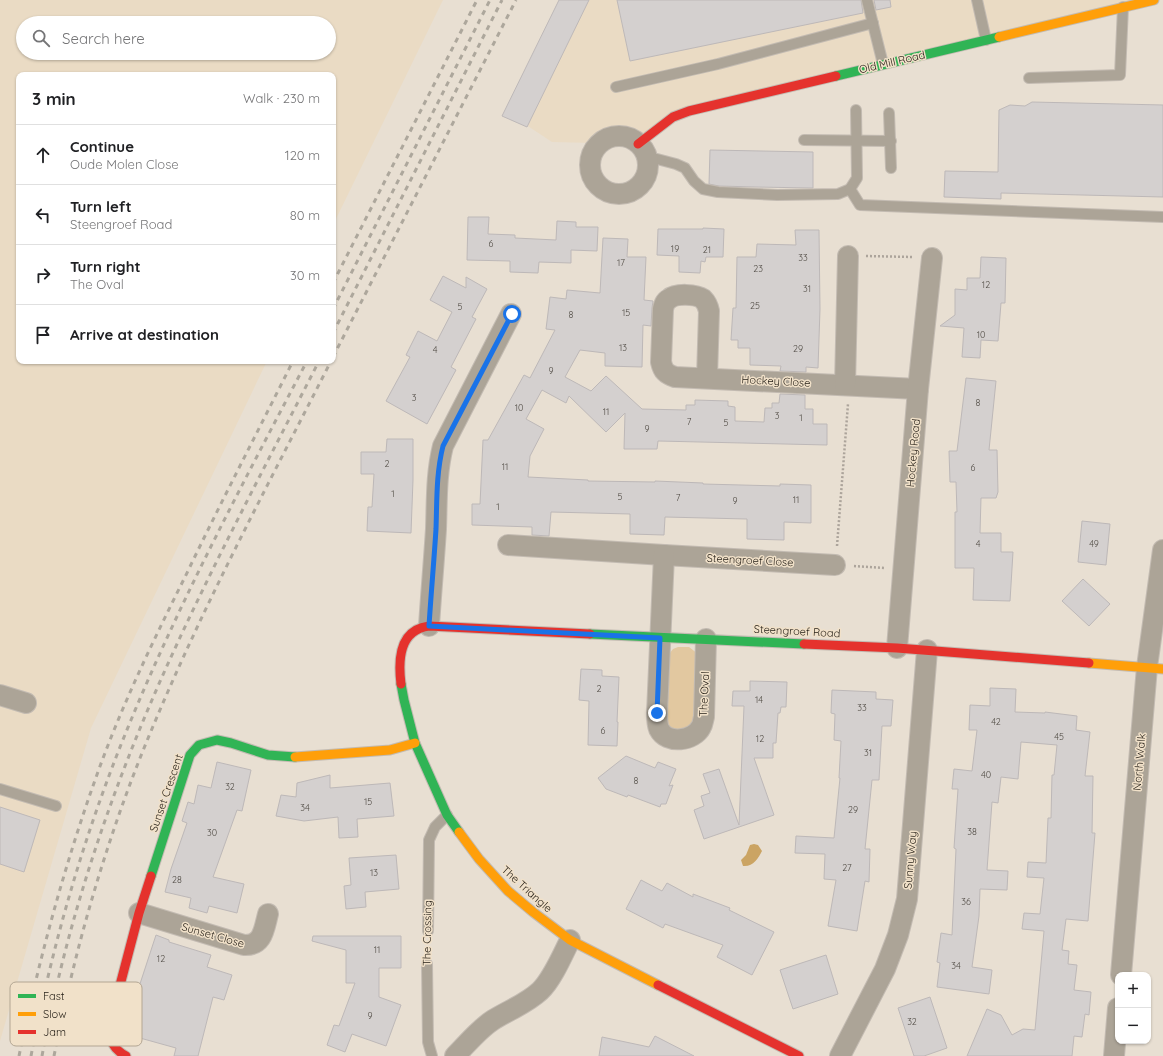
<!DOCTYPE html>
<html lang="en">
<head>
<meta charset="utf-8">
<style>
	:root { --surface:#fff; --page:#f2f2f2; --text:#202124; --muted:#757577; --line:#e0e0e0 }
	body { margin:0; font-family:Quicksand,sans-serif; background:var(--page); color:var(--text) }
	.controls { position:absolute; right:12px; bottom:12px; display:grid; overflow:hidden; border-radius:8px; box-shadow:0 1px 3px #0004 }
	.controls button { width:36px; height:36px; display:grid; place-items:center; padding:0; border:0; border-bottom:1px solid var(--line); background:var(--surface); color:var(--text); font:20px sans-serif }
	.stop { position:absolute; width:12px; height:12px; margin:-9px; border:3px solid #1a73e8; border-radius:50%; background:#fff }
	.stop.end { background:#1a73e8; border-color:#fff; box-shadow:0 1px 4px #0008 }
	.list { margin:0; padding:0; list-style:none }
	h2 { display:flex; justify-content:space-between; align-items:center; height:52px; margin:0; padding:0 16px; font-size:17px }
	h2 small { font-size:13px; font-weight:400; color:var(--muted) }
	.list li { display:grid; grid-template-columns:26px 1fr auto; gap:12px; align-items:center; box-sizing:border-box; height:60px; padding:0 16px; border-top:1px solid var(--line) }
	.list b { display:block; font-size:15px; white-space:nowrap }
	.list p { margin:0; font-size:13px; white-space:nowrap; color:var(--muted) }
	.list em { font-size:13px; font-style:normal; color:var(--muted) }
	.icon { flex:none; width:22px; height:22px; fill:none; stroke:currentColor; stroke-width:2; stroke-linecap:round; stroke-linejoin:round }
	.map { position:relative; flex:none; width:1163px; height:1056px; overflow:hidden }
	.search { position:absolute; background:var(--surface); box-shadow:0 1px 3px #0004; left:16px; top:16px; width:320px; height:44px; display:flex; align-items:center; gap:10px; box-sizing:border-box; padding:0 14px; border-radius:22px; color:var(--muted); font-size:15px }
	.panel { position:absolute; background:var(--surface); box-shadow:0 1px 3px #0004; left:16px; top:72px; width:320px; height:292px; border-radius:8px }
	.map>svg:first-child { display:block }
	.built { fill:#eadbc4; fill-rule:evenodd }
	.green { fill:#e2c8a0 }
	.water { fill:#cba463 }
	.building { fill:#d4d0cf; stroke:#bdb8b8 }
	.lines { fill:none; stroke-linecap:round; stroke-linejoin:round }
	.lane-casing { stroke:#c3bbb2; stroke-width:12 }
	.street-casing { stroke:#c3bbb2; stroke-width:22 }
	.fast-casing { stroke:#c3bbb2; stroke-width:11 }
	.slow-casing { stroke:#c3bbb2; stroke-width:11 }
	.jam-casing { stroke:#c3bbb2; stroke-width:11 }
	.path { stroke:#aca49b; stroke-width:2.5; stroke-dasharray:2 2; stroke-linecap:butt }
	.lane { stroke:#aca497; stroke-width:10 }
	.street { stroke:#aca497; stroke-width:20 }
	.fast { stroke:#30b455; stroke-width:9 }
	.slow { stroke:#ff9f0a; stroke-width:9 }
	.jam { stroke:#e5322d; stroke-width:9 }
	.rail { stroke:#ada79c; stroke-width:3; stroke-dasharray:5 5; stroke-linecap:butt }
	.route { stroke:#1a73e8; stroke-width:5 }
	.labels { text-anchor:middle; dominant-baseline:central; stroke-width:3; stroke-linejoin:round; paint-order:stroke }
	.number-label { font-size:9px; fill:#504b44 }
	.street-label { font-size:11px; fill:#231d15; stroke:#f1e1c9 }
	.key { fill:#f1e1c9; stroke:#b3a693; stroke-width:1 }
	.key-label { font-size:11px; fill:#231d15 }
</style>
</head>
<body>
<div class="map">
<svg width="1163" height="1056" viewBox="0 0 1163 1056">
	<rect width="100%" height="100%" fill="#e8dfd2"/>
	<!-- built -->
	<g class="built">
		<path d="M0,0H443L333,225V75H19V361H267L91,728L0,1041ZM23,23H329V53H23Z"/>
		<polygon points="561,0 1154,0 689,111 638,144 552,142 505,111"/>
	</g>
	<!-- green -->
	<polygon class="green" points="678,647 689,647 698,654 697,723 683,733 667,727 666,658 673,649"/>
	<!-- water -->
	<path class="water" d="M754,844L758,845L762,851C758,859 753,867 743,866L741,860L746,855L750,845Z"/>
	<!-- building -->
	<g class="building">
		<polygon points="559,0 589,0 527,127 502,116"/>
		<polygon points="617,0 861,0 863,13 630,61"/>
		<polygon points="874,0 890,0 891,7 876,10"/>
		<polygon points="1032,102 1163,105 1163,197 1001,193 1001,199 944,197 945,171 998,172 999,110 1010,105 1025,106"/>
		<polygon points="710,150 813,152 813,188 755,187 719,186 709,184"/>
		<polygon points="468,217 489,217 488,234 515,235 515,238 556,240 557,221 576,222 576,227 598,227 597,251 571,250 571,263 539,262 538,273 510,272 510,261 467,260"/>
		<polygon points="703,228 724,229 723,257 706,257 705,262 701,261 700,273 679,272 679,256 657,255 658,229 703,229"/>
		<polygon points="795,230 819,230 820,309 818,368 806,367 806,372 780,371 781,366 750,365 750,348 738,348 738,340 731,340 733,308 736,308 737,257 756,257 757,244 796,245"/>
		<polygon points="603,238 628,239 627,257 646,257 644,300 653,301 652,308 651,326 643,325 642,367 605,366 605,353 580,350 565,377 591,391 606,376 642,409 686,410 686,405 695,405 695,400 728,401 728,406 735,407 735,421 764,422 765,408 772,408 772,403 779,403 780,394 805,395 805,409 813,409 813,424 827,424 827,445 658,441 657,449 624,449 625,413 606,432 569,396 566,403 542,390 526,419 544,429 530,456 528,477 588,480 588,481 655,482 655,481 703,483 703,484 780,486 780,484 811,485 811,523 784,522 784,540 747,539 747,519 665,517 664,535 630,534 630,514 551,512 549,536 532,535 532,527 472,525 472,504 480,504 483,440 488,440 524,375 530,378 555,330 546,329 550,297 566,299 567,290 600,293"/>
		<polygon points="981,257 1006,258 1005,303 1001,303 998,341 981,340 980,358 962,357 964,328 940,326 955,315 955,289 967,290 967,278 980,278"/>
		<polygon points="443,276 466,288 466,277 487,289 472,317 476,319 451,367 456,370 427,424 386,401 410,357 406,355 418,331 437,341 452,312 430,300"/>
		<polygon points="966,378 996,381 989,450 997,450 998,492 996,498 981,498 980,533 1001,533 1001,552 1013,552 1010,601 973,600 974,568 955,568 955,512 957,512 956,482 950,482 949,451 957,451"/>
		<polygon points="387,439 413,439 413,480 411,533 367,531 368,507 372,507 374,474 361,474 361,452 386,452"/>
		<polygon points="1082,521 1110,524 1106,565 1078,562"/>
		<polygon points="1083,579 1110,604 1089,626 1062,601"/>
		<polygon points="581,669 602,670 602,676 619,677 617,722 618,722 617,746 588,745 589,701 579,700"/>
		<polygon points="750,681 787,682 786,707 781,707 780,713 778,713 776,743 773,743 773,758 754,758 774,815 704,839 694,810 704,806 701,796 710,793 703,774 719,769 739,825 744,706 732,706 733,691 750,691"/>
		<polygon points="990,688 1016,689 1015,712 1045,713 1045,712 1077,716 1076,730 1090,732 1085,776 1093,776 1092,833 1095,833 1088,921 1066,919 1062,950 1069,951 1068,964 1077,965 1074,990 1091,992 1089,1015 1085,1014 1082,1037 1074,1036 1072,1056 967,1056 987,1009 1001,1015 1012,1035 1023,1029 1035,1030 1044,931 1022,929 1024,913 1040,914 1044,878 1027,877 1028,862 1046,863 1048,818 1051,818 1052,775 1054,775 1057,745 1021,742 1018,779 1001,777 998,803 992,802 987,870 1008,871 1007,890 980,889 979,916 972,967 992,970 989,994 937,987 940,963 937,962 941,933 952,935 956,849 954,848 958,789 952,789 954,769 972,771 977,730 969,730 970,705 990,706"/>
		<polygon points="832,690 876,692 876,699 893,700 891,726 882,726 879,780 872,780 865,849 870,849 869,882 865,881 857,931 828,926 836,880 824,879 825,854 795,853 796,836 834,838 840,778 839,778 841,741 834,740 835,714 831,713"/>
		<polygon points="626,756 655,768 658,762 676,769 669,786 673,785 666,804 661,804 660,807 628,795 627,797 606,789 598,778"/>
		<polygon points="217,762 251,770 242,811 237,810 213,877 244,884 237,913 209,906 207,913 189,908 191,898 165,892 171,869 187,823 182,821 188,802 194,804 198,785 211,788"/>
		<polygon points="330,775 330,788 390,783 394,816 357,819 358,837 339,838 338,817 304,821 276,816 281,795 296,797 297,783"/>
		<polygon points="0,807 40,820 24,872 0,864"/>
		<polygon points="396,855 399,889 365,892 366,907 346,909 344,886 351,885 349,858"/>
		<polygon points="641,880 662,891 667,883 693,897 693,894 730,908 729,910 774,932 752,975 717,957 723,945 665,924 663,928 626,909"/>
		<polygon points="156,935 169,940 169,942 211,955 207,967 232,975 224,1000 213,997 198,1056 174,1056 176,1048 122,1033 133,992 137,993"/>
		<polygon points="313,936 401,936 401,968 379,968 379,997 401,1005 386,1046 352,1034 345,1052 327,1045 334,1025 339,1026 355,983 346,983 346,950 312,941"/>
		<polygon points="826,955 838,994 793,1009 780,970"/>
		<polygon points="930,997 947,1048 924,1056 914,1056 898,1008"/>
		<polygon points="655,1036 694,1056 599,1056 602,1037 649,1047"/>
	</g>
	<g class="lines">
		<defs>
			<g id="lane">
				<polyline points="867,0 883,64"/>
				<polyline points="977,0 986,40"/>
				<polyline points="1029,78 1120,75 1123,7"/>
				<polyline points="616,87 718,64 873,23"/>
				<polyline points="889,113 891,168"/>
				<polyline points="804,140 891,141"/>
				<polyline points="648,161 657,159 676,164 685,168 694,181 703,189 718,192 777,195 838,194 850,189 857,178 856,110"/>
				<polyline points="850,189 860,205 1163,217"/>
				<polyline points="0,789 56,806"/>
				<polyline points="428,931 429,840 435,827 447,815"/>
				<polyline points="427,964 428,1042 432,1056"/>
			</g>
			<g id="street">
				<circle cx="619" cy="165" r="29"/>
				<path d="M707,378L709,311C708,306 707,303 703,299C696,294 676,293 669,299C665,301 664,305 663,309L661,362C663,371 666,374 675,377L918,389"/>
				<polyline points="845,385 848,256"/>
				<polyline points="508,545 664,555 835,565"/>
				<path d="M664,555L657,713C657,718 657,724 659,729C667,745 694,741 701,727C703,724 703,720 704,717L706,639"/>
				<path d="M429,626C431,594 434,561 436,529C437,501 436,474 443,446L511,314"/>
				<polyline points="897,648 918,389 932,258"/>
				<polyline points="0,695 26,703"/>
				<path d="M139,913L244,945C263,946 264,929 268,914"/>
				<polyline points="1121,975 1147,667 1163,550"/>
				<path d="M455,1056C467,1044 479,1029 493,1020C509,1010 526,1004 540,991C552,980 563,954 570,940"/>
				<polyline points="840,1056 885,969 898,935 907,899 927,650"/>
				<polyline points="1114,1056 1118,1008"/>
			</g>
			<g id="fast">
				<polyline points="836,76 999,37"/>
				<polyline points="590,634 804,644"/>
				<polyline points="401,684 404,700 415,743 447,815 459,832"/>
				<polyline points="151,876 190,755 199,745 217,740 231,743 268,755 295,757"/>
			</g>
			<g id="slow">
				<polyline points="999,37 1154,0"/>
				<polyline points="1089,663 1163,669"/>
				<polyline points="295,757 390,750 415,743"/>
				<polyline points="459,832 479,859 508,891 533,912 570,940 658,985"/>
			</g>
			<g id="jam">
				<polyline points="638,144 673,117 689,111 836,76"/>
				<polyline points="804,644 897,648 1089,663"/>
				<path d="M401,684C398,660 399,630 429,626L590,634"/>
				<polyline points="658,985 799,1056"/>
				<path d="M126,1056C113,1049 110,1041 109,1027L139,913L151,876"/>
			</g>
		</defs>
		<!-- lane casing -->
		<use href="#lane" class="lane-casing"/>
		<!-- street casing -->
		<use href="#street" class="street-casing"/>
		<!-- fast casing -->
		<use href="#fast" class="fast-casing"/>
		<!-- slow casing -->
		<use href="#slow" class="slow-casing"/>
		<!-- jam casing -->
		<use href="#jam" class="jam-casing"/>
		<!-- path -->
		<g class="path">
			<polyline points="866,256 913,257"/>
			<polyline points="837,546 848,404"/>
			<polyline points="854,566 885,568"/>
		</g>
		<!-- lane -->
		<use href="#lane" class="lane"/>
		<!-- street -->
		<use href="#street" class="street"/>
		<!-- fast -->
		<use href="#fast" class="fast"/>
		<!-- slow -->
		<use href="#slow" class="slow"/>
		<!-- jam -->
		<use href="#jam" class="jam"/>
		<!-- rail -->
		<g class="rail">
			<polyline points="333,283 477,0"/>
			<polyline points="333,309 490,0"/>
			<polyline points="333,333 502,0"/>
			<polyline points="333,357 516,0"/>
			<path d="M19,1056C39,959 65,863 99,769C123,703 154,639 185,577C220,504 257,433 293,361"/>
			<path d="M31,1056C53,941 86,828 131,720C182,597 245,479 307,361"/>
			<path d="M42,1056C68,914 116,775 177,644C221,549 271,455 319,361"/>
			<path d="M54,1056C76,943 109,830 154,724C206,600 270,481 331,361"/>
		</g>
	</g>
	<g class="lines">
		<!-- route -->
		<path class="route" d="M512,314L443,446C436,474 437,501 436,529C434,561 431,594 429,626L660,638L657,713"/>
	</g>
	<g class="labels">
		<!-- number labels -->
		<g class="number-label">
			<text x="491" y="243">6</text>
			<text x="675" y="248">19</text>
			<text x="707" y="249">21</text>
			<text x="803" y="257">33</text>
			<text x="621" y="262">17</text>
			<text x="758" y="268">23</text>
			<text x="986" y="284">12</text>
			<text x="807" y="288">31</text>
			<text x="755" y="305">25</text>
			<text x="460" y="306">5</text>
			<text x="626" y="312">15</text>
			<text x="571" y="314">8</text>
			<text x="981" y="334">10</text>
			<text x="623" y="347">13</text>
			<text x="798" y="348">29</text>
			<text x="435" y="349">4</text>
			<text x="551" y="370">9</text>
			<text x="414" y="397">3</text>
			<text x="978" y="402">8</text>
			<text x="519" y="407">10</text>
			<text x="606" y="411">11</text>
			<text x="777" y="415">3</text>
			<text x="801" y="417">1</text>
			<text x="689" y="421">7</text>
			<text x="726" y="422">5</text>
			<text x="647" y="428">9</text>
			<text x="387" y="463">2</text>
			<text x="505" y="466">11</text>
			<text x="973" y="467">6</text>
			<text x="393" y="493">1</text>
			<text x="620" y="496">5</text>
			<text x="678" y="497">7</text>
			<text x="796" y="499">11</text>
			<text x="735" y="500">9</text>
			<text x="498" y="506">1</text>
			<text x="978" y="543">4</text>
			<text x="1094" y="543">49</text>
			<text x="599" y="688">2</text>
			<text x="759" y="699">14</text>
			<text x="862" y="707">33</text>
			<text x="996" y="721">42</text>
			<text x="603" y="730">6</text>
			<text x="1059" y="736">45</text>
			<text x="760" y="738">12</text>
			<text x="868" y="752">31</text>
			<text x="986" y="774">40</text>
			<text x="636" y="780">8</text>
			<text x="230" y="786">32</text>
			<text x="368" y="801">15</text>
			<text x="305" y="807">34</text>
			<text x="853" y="809">29</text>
			<text x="972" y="831">38</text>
			<text x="212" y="832">30</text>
			<text x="847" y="867">27</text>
			<text x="374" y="872">13</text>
			<text x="177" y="879">28</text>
			<text x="966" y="901">36</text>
			<text x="377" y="949">11</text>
			<text x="161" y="958">12</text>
			<text x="956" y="965">34</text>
			<text x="370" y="1015">9</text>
			<text x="912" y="1021">32</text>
		</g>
		<!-- street labels -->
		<g class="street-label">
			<text transform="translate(892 62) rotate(-13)">Old Mill Road</text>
			<text transform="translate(776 381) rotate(3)">Hockey Close</text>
			<text transform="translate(913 453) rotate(-85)">Hockey Road</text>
			<text transform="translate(750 560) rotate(3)">Steengroef Close</text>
			<text transform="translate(797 631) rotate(3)">Steengroef Road</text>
			<text transform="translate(704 694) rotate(-87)">The Oval</text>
			<text transform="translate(1139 762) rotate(-85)">North Walk</text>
			<text transform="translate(166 793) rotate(-71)">Sunset Crescent</text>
			<text transform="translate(910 860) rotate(-85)">Sunny Way</text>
			<text transform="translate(527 889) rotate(42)">The Triangle</text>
			<text transform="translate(427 933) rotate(-89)">The Crossing</text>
			<text transform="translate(213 935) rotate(16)">Sunset Close</text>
		</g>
	</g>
	<!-- legend -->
	<rect x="10" y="982" width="132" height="64" rx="6" class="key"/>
	<rect x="18" y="994" width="18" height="4" fill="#30b455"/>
	<rect x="18" y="1012" width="18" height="4" fill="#ff9f0a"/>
	<rect x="18" y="1030" width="18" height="4" fill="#e5322d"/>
	<g class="key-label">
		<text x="43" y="1000">Fast</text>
		<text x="43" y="1018">Slow</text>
		<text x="43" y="1036">Jam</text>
	</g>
</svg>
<div class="controls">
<button>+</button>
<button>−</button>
</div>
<div class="stop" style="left:512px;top:314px"></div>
<div class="stop end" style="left:657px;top:713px"></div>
<div class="search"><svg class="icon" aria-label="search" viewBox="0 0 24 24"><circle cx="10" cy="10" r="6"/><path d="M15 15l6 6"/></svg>Search here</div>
<section class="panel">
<h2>3 min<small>Walk · 230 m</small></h2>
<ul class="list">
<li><svg class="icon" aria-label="ahead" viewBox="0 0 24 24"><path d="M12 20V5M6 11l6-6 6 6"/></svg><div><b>Continue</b><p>Oude Molen Close</p></div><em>120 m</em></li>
<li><svg class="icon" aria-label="left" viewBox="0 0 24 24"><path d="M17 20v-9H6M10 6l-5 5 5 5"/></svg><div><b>Turn left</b><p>Steengroef Road</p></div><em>80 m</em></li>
<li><svg class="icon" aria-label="right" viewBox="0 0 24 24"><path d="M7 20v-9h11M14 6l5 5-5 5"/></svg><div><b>Turn right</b><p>The Oval</p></div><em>30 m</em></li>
<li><svg class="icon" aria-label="arrive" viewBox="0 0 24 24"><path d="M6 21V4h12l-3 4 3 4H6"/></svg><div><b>Arrive at destination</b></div></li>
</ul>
</section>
</div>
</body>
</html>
